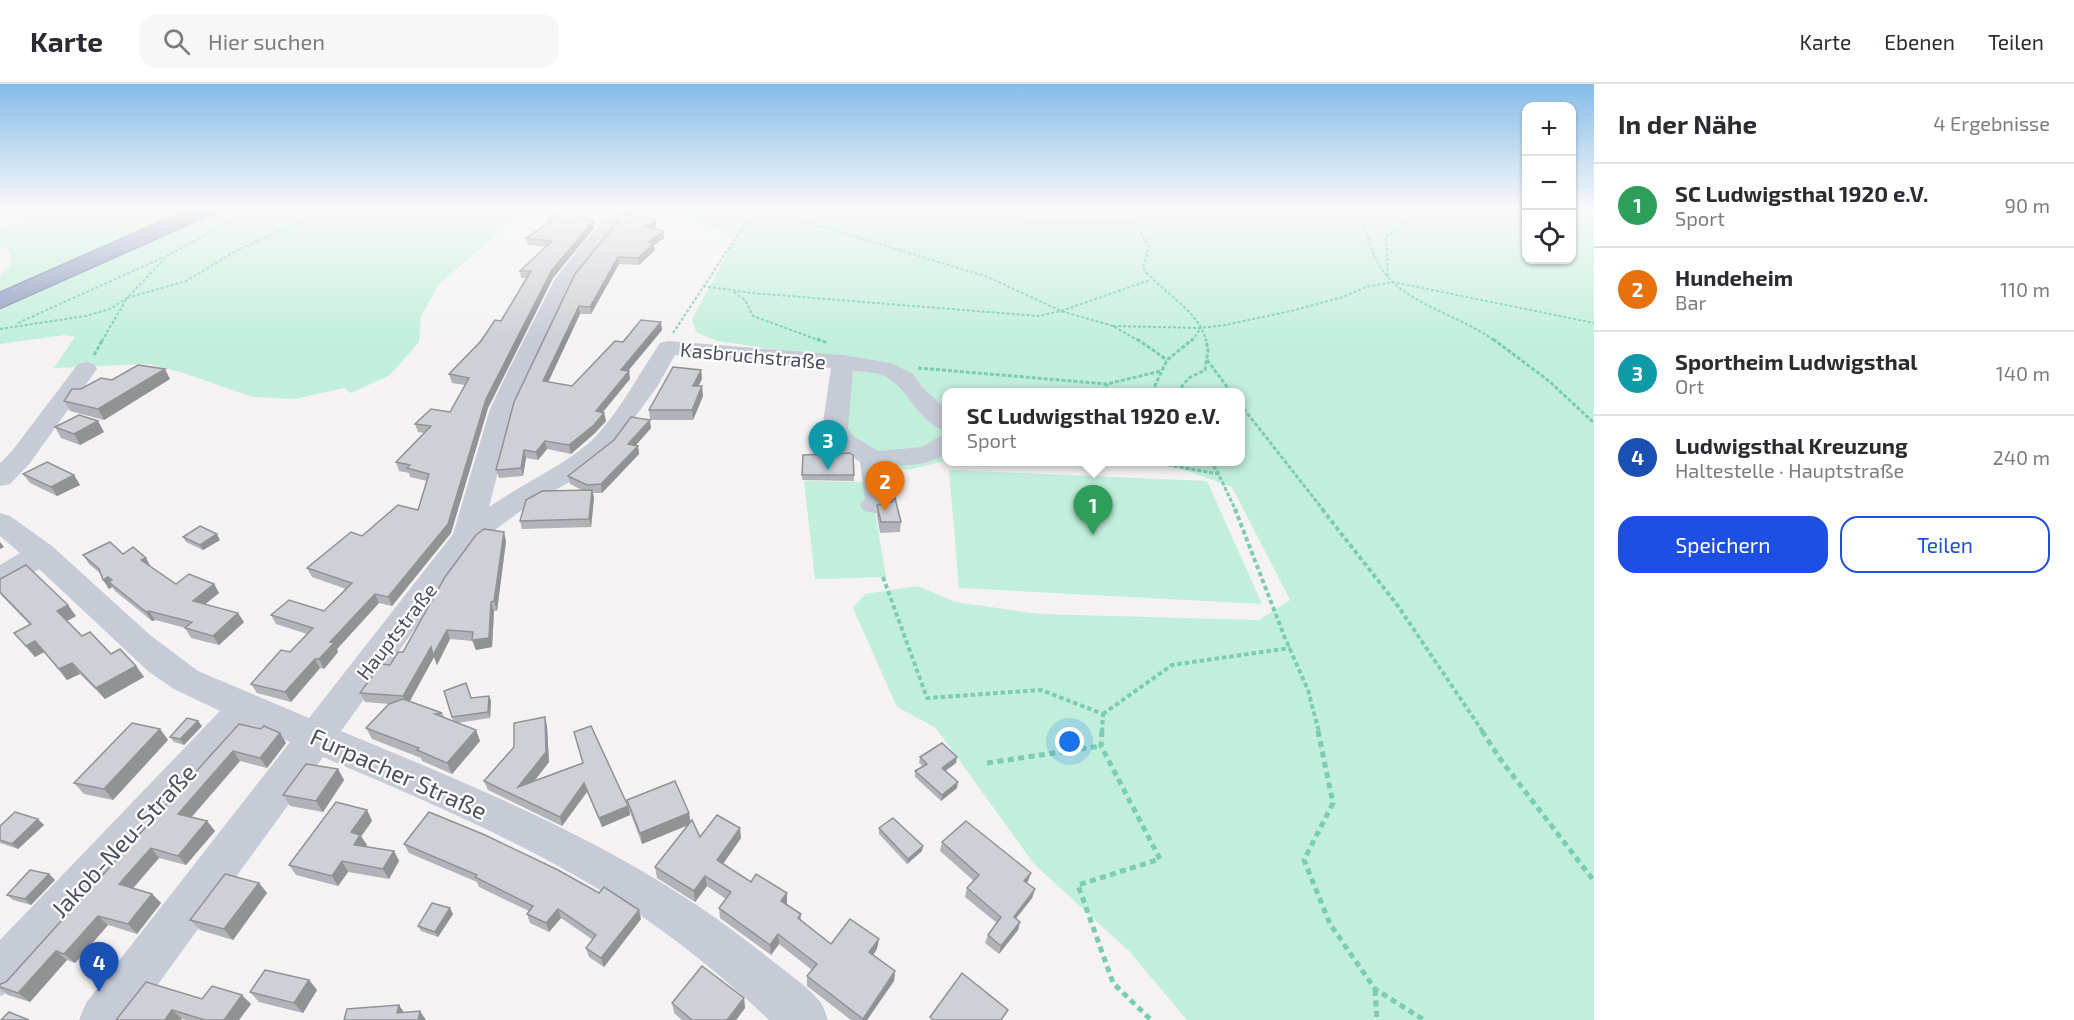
<!DOCTYPE html>
<html lang="de">
<head>
<meta charset="utf-8">
<style>
	:root { --surface:#fff; --page:#f7f7f7; --text:#2b2b33; --muted:#7c7c81; --line:#e1e1e2; --accent:#1d4fe3 }
	body { margin:0; font-family:"Exo 2",sans-serif; background:var(--page); color:var(--text) }
	.controls { position:absolute; right:18px; top:18px; display:grid; overflow:hidden; border-radius:12px; box-shadow:0 2px 4px #0004 }
	.controls button { width:54px; height:54px; display:grid; place-items:center; padding:0; border:0; border-bottom:2px solid var(--line); background:var(--surface); color:var(--text); font:30px sans-serif }
	.you { position:absolute; left:1070px; top:658px; width:21px; height:21px; margin:-15px; border:4px solid #fff; border-radius:50%; background:#1a73e8; box-shadow:0 0 0 9px #1a73e833 }
	.badge { display:grid; place-items:center; width:39px; height:39px; border-radius:50%; background:var(--accent); color:#fff; font-size:20px; font-weight:700 }
	.pin { position:absolute; translate:-50% -50px; filter:drop-shadow(0 2px 3px #0008) }
	.pin::after { content:''; position:absolute; top:32px; width:21px; height:18px; background:inherit; clip-path:polygon(0 0,100% 0,50% 100%) }
	.popup { position:absolute; left:942px; top:304px; width:303px; height:78px; box-sizing:border-box; display:grid; place-content:center; border-radius:12px; background:var(--surface); filter:drop-shadow(0 2px 4px #0005); font-size:20px; white-space:nowrap; color:var(--muted) }
	.popup b { font-size:22px; color:var(--text) }
	.popup::after { content:''; position:absolute; left:50%; top:100%; margin-left:-12px; border:12px solid transparent; border-top-color:var(--surface) }
	.list { margin:0; padding:0; list-style:none }
	h2 { display:flex; justify-content:space-between; align-items:center; height:78px; margin:0; padding:0 24px; font-size:26px }
	h2 small { font-size:20px; font-weight:400; color:var(--muted) }
	.list li { display:grid; grid-template-columns:39px 1fr auto; gap:18px; align-items:center; box-sizing:border-box; height:84px; padding:0 24px; border-top:2px solid var(--line) }
	.list b { display:block; font-size:22px; white-space:nowrap }
	.list p { margin:0; font-size:20px; white-space:nowrap; color:var(--muted) }
	.list em { font-size:20px; font-style:normal; color:var(--muted) }
	.actions { display:flex; gap:12px; padding:18px 24px }
	.actions a { flex:1; padding:14px 0; border:2px solid var(--accent); border-radius:18px; text-align:center; font-size:21px; color:var(--accent) }
	.actions .main { background:var(--accent); color:#fff }
	.icon { flex:none; width:33px; height:33px; fill:none; stroke:currentColor; stroke-width:2; stroke-linecap:round; stroke-linejoin:round }
	.map { position:relative; flex:none; width:1594px; height:936px; overflow:hidden }
	header { display:flex; align-items:center; gap:36px; box-sizing:border-box; height:84px; padding:0 30px; background:var(--surface); border-bottom:2px solid var(--line) }
	header strong { font-size:28px }
	nav { display:flex; gap:33px; margin-inline-start:auto; font-size:21px }
	.search { width:420px; height:54px; background:var(--page); display:flex; align-items:center; gap:15px; box-sizing:border-box; padding:0 21px; border-radius:18px; color:var(--muted); font-size:22px }
	main { display:flex }
	aside { flex:1; background:var(--surface) }
	.map>svg:first-child { display:block }
	.green { fill:#c2efdc }
	.lines { fill:none; stroke-linecap:round; stroke-linejoin:round }
	.highway-casing { stroke:#7685ab; stroke-width:3 }
	.path-far3 { stroke:#7acdb3; stroke-width:2; stroke-dasharray:3 2; stroke-linecap:butt }
	.path-far2 { stroke:#7acdb3; stroke-width:3; stroke-dasharray:4 2; stroke-linecap:butt }
	.path-far1 { stroke:#7acdb3; stroke-width:4; stroke-dasharray:4.5 3; stroke-linecap:butt }
	.path { stroke:#7acdb3; stroke-width:5; stroke-dasharray:6 4.5; stroke-linecap:butt }
	.minor { fill:#c6cbd6; fill-rule:evenodd }
	.highway { fill:#8b9abf; fill-rule:evenodd }
	.wall { fill:#b1b3b8 }
	.shaded-wall { fill:#909296 }
	.building { fill:#ced0d6; stroke:#909296; stroke-width:1.5 }
	.labels { text-anchor:middle; dominant-baseline:central; stroke-width:4.5; stroke-linejoin:round; paint-order:stroke }
	.street-label { font-size:20px; fill:#49515f; stroke:#fff }
	.near-street-label { font-size:24px; fill:#49515f; stroke:#fff }
</style>
</head>
<body>
<header>
<strong>Karte</strong>
<div class="search"><svg class="icon" aria-label="search" viewBox="0 0 24 24"><circle cx="10" cy="10" r="6"/><path d="M15 15l6 6"/></svg>Hier suchen</div>
<nav><a>Karte</a><a>Ebenen</a><a>Teilen</a></nav>
</header>
<main>
<div class="map">
<svg width="1594" height="936" viewBox="0 0 1594 936">
	<rect width="100%" height="100%" fill="#f4f2f2"/>
	<!-- green -->
	<g class="green">
		<polygon points="59,125 617,125 600,142 523,128 440,199 421,232 419,258 390,291 351,309 344,304 295,315 253,313 180,288 148,280 54,284 75,253 65,251 0,260 0,191 9,183 11,167 0,162 0,144"/>
		<polygon points="674,125 1526,125 1526,176 1572,176 1572,125 1594,125 1594,936 1187,936 1129,867 1034,780 936,644 897,623 853,524 865,510 918,502 955,518 1039,530 1259,536 1290,516 1232,403 1162,378 1240,378 1240,308 946,308 946,374 942,378 906,386 888,381 848,351 847,287 828,273 717,257 696,248 692,235 734,157 722,147 675,132"/>
		<polygon points="949,386 1207,397 1262,520 959,504"/>
		<polygon points="804,397 870,398 886,493 815,495"/>
	</g>
	<g class="lines">
		<defs>
			<polygon id="highway" points="190,125 215,125 213,129 0,224 0,209"/>
		</defs>
		<!-- highway casing -->
		<use href="#highway" class="highway-casing"/>
		<!-- path-far3 -->
		<g class="path-far3">
			<polyline points="749,125 827,144 988,193 1061,227 1113,242 1139,257"/>
			<polyline points="941,125 1041,140 1133,140"/>
			<path d="M1121,125L1138,143L1149,163L1143,184C1161,208 1200,227 1206,257"/>
			<path d="M1359,125C1365,142 1372,173 1382,186C1409,222 1460,231 1495,257"/>
			<polyline points="1510,125 1526,128"/>
			<polyline points="1572,135 1594,138"/>
			<polyline points="1388,192 1386,152 1417,132 1434,125"/>
			<polyline points="703,202 751,209 1038,232 1061,227 1150,196"/>
			<polyline points="734,208 745,216 753,232 821,257"/>
			<polyline points="18,239 164,173"/>
			<polyline points="1113,242 1201,244 1225,241 1291,227 1343,213 1366,203 1393,198 1594,239"/>
			<polyline points="0,245 86,232 110,225 127,214 168,171 254,125"/>
			<polyline points="673,249 743,143 775,125"/>
			<polyline points="102,257 127,214 186,197 236,167 328,125"/>
			<polyline points="1192,257 1200,245"/>
		</g>
		<!-- path-far2 -->
		<g class="path-far2">
			<polyline points="817,255 827,259"/>
			<polyline points="1137,255 1167,276"/>
			<polyline points="1493,255 1549,297 1594,339"/>
			<polyline points="94,271 103,255"/>
			<polyline points="1207,276 1231,308"/>
			<polyline points="918,284 1107,300 1161,287"/>
			<polyline points="1104,308 1107,300"/>
			<polyline points="1152,308 1167,276 1193,255"/>
			<polyline points="1177,308 1189,294 1205,286 1208,266 1206,255"/>
			<polyline points="1240,320 1324,427"/>
			<polyline points="1150,378 1219,390"/>
			<polyline points="1209,378 1216,385 1236,427"/>
		</g>
		<!-- path-far1 -->
		<g class="path-far1">
			<polyline points="1235,425 1285,554 1308,606 1319,648"/>
			<polyline points="1322,425 1398,522 1483,648"/>
			<polyline points="883,493 927,614 1041,606 1103,630"/>
			<polyline points="1103,630 1172,581 1290,564"/>
			<polyline points="1102,648 1103,630"/>
		</g>
		<!-- path -->
		<g class="path">
			<polyline points="1102,647 1101,662 1160,775 1078,801 1113,899 1151,936"/>
			<polyline points="1318,647 1333,719 1304,776 1330,840 1375,905 1424,936"/>
			<polyline points="1482,647 1501,676 1594,797"/>
			<polyline points="987,679 1101,662"/>
			<polyline points="1375,906 1377,936"/>
		</g>
		<!-- minor -->
		<g class="minor">
			<path d="M614,125H632L574,196L531,285L514,325L489,423C523,399 569,380 597,351C622,323 639,290 660,259L668,257L843,271L891,279L913,290L922,303L946,325V347C919,340 909,305 886,293C877,288 864,288 853,287L848,345L855,353L878,367L922,363L937,354L946,351V370C929,381 907,382 887,382L894,421L890,427L880,430L864,427L860,421L865,415L860,378L837,363L822,346L831,284L675,271L657,303L614,362L571,397L526,423L477,459L341,647C490,709 640,769 766,872C780,883 811,905 821,919C824,924 826,931 828,936H769C725,894 677,855 626,822C531,761 426,717 323,673L132,936H79L86,919L290,658L251,641L16,905L0,912V856L220,627L174,605L149,588L39,485L11,503L0,507V481L20,469L0,452V429L10,432L52,462L150,551L198,587L309,634L453,450L490,325L509,285L555,195L580,163Z"/>
			<polygon points="86,278 94,280 97,285 30,379 10,400 0,402 0,379 12,367 78,280"/>
		</g>
		<!-- highway -->
		<use href="#highway" class="highway"/>
	</g>
	<!-- wall -->
	<g class="wall">
		<polygon points="557,125 577,125 581,135 594,144 553,194 488,324 451,449 392,522 379,519 337,565 338,568 324,585 320,584 291,618 257,609 251,600 290,568 307,550 276,540 271,531 324,527 346,505 312,493 307,484 362,452 418,426 427,397 410,393 409,389 399,387 396,378 424,349 418,348 415,340 450,328 465,301 452,299 449,290 501,237 526,194 521,194 520,187 545,163 528,161 526,154 548,139 547,135 558,127"/>
		<polygon points="656,142 653,145 664,147 664,154 654,161 655,166 639,181 619,180 591,230 580,230 548,298 572,302 623,258 662,246 628,287 630,295 603,328 604,329 606,337 595,349 571,370 547,365 538,376 526,374 523,392 499,394 496,386 575,190"/>
		<polygon points="701,286 702,295 698,302 703,312 693,336 650,336 649,326"/>
		<polygon points="170,295 104,336 70,327 64,317 81,305 112,296"/>
		<polygon points="55,343 104,348 80,361 61,354"/>
		<polygon points="651,344 635,362 638,362 639,370 602,409 593,409 594,414 591,443 522,445 520,437 582,406 570,400 568,392"/>
		<polygon points="803,371 854,391 854,397 802,396"/>
		<polygon points="23,390 74,391 80,401 57,412 30,399"/>
		<polygon points="892,418 901,438 900,448 880,449 877,432 877,421"/>
		<polygon points="183,453 220,456 203,466 186,458"/>
		<polygon points="506,457 497,527 494,527 492,563 476,566 473,557 450,555 437,581 434,573 410,617 442,629 445,634 453,637 452,633 471,614 489,612 491,617 490,634 457,639 476,646 480,657 452,690 422,677 421,674 372,655 366,644 389,620 365,618 360,609 403,568"/>
		<polygon points="123,470 151,483 176,500 214,500 219,509 205,520 244,538 219,561 191,554 185,544 186,544 155,536 152,537 115,507 112,503 109,505 101,490 89,480 83,471"/>
		<polygon points="0,495 76,532 67,537 82,552 111,570 136,582 144,593 105,615 80,590 67,596 44,568 35,573 14,549 30,541 0,510"/>
		<polygon points="545,633 547,642 549,678 533,698 583,679 628,721 627,716 690,738 700,753 741,754 723,780 787,820 786,820 801,830 801,836 831,860 877,865 873,871 895,887 894,897 867,936 851,936 807,902 807,892 812,886 779,860 771,871 720,834 719,824 726,815 707,802 695,818 657,794 655,783 688,741 642,760 630,728 630,731 602,743 587,708 562,742 488,706 484,697"/>
		<polygon points="239,640 280,649 286,659 267,684 240,677 192,733 207,737 215,747 186,781 159,774 133,804 152,810 161,819 137,850 108,841 75,879 67,876 30,918 8,911 0,905 0,900 6,898"/>
		<polygon points="202,642 184,661 174,658 170,653"/>
		<polygon points="160,645 168,656 113,716 84,710 74,699"/>
		<polygon points="920,673 956,679 945,687 957,704 941,717 915,693 915,687 923,682 919,679"/>
		<polygon points="338,685 344,696 323,728 290,722 283,711"/>
		<polygon points="367,726 372,737 361,753 367,761 366,762 394,767 399,777 389,795 348,788 338,802 296,791 289,781"/>
		<polygon points="44,741 18,765 0,759 0,742"/>
		<polygon points="879,744 922,767 907,780 879,750"/>
		<polygon points="942,758 1028,797 1027,799 1035,805 1032,814 1016,834 1020,838 1018,846 999,870 985,859 988,851 997,839 965,813 967,804 974,797 940,767"/>
		<polygon points="404,760 641,835 604,883 589,873 586,864 593,856 561,834 549,848 530,839 527,830 529,827 479,803 477,798 409,769"/>
		<polygon points="49,790 55,796 31,821 13,816 7,811"/>
		<polygon points="259,799 267,809 233,856 200,846 190,836"/>
		<polygon points="453,830 438,853 421,847 418,842"/>
		<polygon points="309,896 317,906 303,929 259,918 250,908"/>
		<polygon points="744,914 745,924 736,936 682,936 674,929 672,919"/>
		<polygon points="202,915 251,920 239,936 187,936 182,935 116,936"/>
	</g>
	<!-- shaded-wall -->
	<g class="shaded-wall">
		<polygon points="656,136 656,142 645,150 645,143"/>
		<polygon points="593,137 594,144 553,194 488,324 451,449 392,522 388,513 486,315 552,186"/>
		<polygon points="664,147 664,154 654,161 655,166 639,181 638,174 648,158"/>
		<polygon points="618,173 619,180 591,230 590,223"/>
		<polygon points="579,222 580,230 545,305 543,297"/>
		<polygon points="661,238 662,246 622,294 621,286"/>
		<polygon points="165,285 170,295 104,336 98,325"/>
		<polygon points="701,286 702,295 694,311 693,302"/>
		<polygon points="629,287 630,295 597,335 596,327"/>
		<polygon points="702,302 703,312 693,336 692,326"/>
		<polygon points="604,329 606,337 595,349 571,370 569,361"/>
		<polygon points="650,336 651,344 630,368 628,360"/>
		<polygon points="98,337 104,348 80,361 74,350"/>
		<polygon points="545,357 547,365 538,376 536,368"/>
		<polygon points="638,362 639,370 602,409 601,400"/>
		<polygon points="524,366 526,374 523,392 521,384"/>
		<polygon points="74,391 80,401 57,412 51,403"/>
		<polygon points="592,406 594,414 591,443 589,435"/>
		<polygon points="504,448 506,457 497,527 494,517"/>
		<polygon points="217,450 220,456 203,466 200,461"/>
		<polygon points="0,458 4,463 0,465"/>
		<polygon points="146,474 151,483 147,485 141,476"/>
		<polygon points="108,493 114,502 109,498 112,503 109,505 103,496"/>
		<polygon points="214,500 219,509 198,526 193,517"/>
		<polygon points="375,510 379,519 337,565 338,568 324,585 319,575 330,558"/>
		<polygon points="491,518 494,527 492,563 476,566 472,556"/>
		<polygon points="68,521 76,532 65,538 57,527"/>
		<polygon points="149,527 155,536 152,537 146,528"/>
		<polygon points="238,529 244,538 219,561 213,552"/>
		<polygon points="447,546 450,555 437,581 434,573 407,622 403,612 431,563"/>
		<polygon points="35,557 44,568 35,573 26,562"/>
		<polygon points="315,575 320,584 291,618 285,608"/>
		<polygon points="72,579 80,590 67,596 59,585"/>
		<polygon points="136,582 144,593 105,615 96,604"/>
		<polygon points="489,612 491,617 490,634 488,628"/>
		<polygon points="545,633 547,642 549,678 522,713 518,703"/>
		<polygon points="198,637 202,642 184,661 180,655"/>
		<polygon points="160,645 168,656 113,716 104,705"/>
		<polygon points="476,646 480,657 452,690 447,679"/>
		<polygon points="280,649 286,659 267,684 260,674"/>
		<polygon points="233,667 240,677 186,739 178,730"/>
		<polygon points="957,673 956,679 941,690 942,684"/>
		<polygon points="338,685 344,696 323,728 316,717"/>
		<polygon points="958,698 957,704 941,717 942,711"/>
		<polygon points="584,699 587,708 562,742 560,733"/>
		<polygon points="628,722 630,731 602,743 599,734"/>
		<polygon points="367,726 372,737 361,752 367,761 360,771 354,761 351,748"/>
		<polygon points="689,729 691,740 642,760 640,749"/>
		<polygon points="38,735 44,741 18,765 12,760"/>
		<polygon points="207,737 215,747 186,781 178,772"/>
		<polygon points="740,744 741,754 718,787 717,776"/>
		<polygon points="923,762 922,767 907,780 908,775"/>
		<polygon points="151,764 159,774 128,810 119,800"/>
		<polygon points="394,767 399,777 389,795 383,785"/>
		<polygon points="342,777 348,788 338,802 332,792"/>
		<polygon points="1031,789 1028,797 1021,805 1024,797"/>
		<polygon points="49,790 55,796 31,821 25,815"/>
		<polygon points="705,792 707,802 695,818 694,807"/>
		<polygon points="259,799 267,809 233,856 224,845"/>
		<polygon points="1035,805 1032,814 1011,841 1014,833"/>
		<polygon points="787,809 787,820 782,827 781,817"/>
		<polygon points="152,810 161,819 137,850 128,840"/>
		<polygon points="450,824 453,830 438,853 435,848"/>
		<polygon points="558,825 561,834 549,848 546,839"/>
		<polygon points="639,826 641,835 604,883 601,874"/>
		<polygon points="98,832 108,841 75,879 64,870"/>
		<polygon points="1020,838 1018,846 999,870 1001,862"/>
		<polygon points="778,850 779,860 771,871 770,861"/>
		<polygon points="879,855 877,865 868,878 869,868"/>
		<polygon points="56,867 67,876 30,918 18,909"/>
		<polygon points="895,887 894,897 867,936 863,936"/>
		<polygon points="309,896 317,906 303,929 294,919"/>
		<polygon points="242,911 251,920 239,936 224,936"/>
		<polygon points="744,914 745,924 736,936 727,936"/>
		<polygon points="399,921 405,930 397,929"/>
		<polygon points="172,926 182,935 181,936 165,936"/>
		<polygon points="420,927 426,936 418,936"/>
	</g>
	<!-- building -->
	<g class="building">
		<polygon points="561,125 577,125 581,135 593,137 552,186 486,315 448,440 388,513 375,510 330,558 334,559 319,575 315,575 285,608 251,600 281,566 290,568 313,544 271,531 289,516 324,527 352,499 307,484 351,448 362,452 398,421 418,426 429,390 407,384 410,381 396,378 431,342 415,340 431,325 450,328 469,294 449,290 481,257 495,236 501,237 531,187 520,187 552,157 526,154 554,135 547,135"/>
		<polygon points="624,130 656,136 645,143 664,147 648,158 654,159 638,174 618,173 590,223 579,222 543,297 572,302 615,257 623,258 641,236 661,238 621,286 629,287 596,327 604,329 594,341 569,361 545,357 536,368 524,366 521,384 496,386 514,318 575,190"/>
		<polygon points="138,281 165,285 98,325 64,317 72,305 81,305 101,294 112,296"/>
		<polygon points="673,283 701,286 693,302 702,302 692,326 649,326"/>
		<polygon points="79,331 98,337 74,350 55,343"/>
		<polygon points="631,333 650,336 628,360 638,362 601,400 587,401 568,392 614,356"/>
		<polygon points="850,369 853,371 854,391 802,391 803,371"/>
		<polygon points="47,378 74,391 51,403 23,390"/>
		<polygon points="592,406 589,435 520,437 526,416 542,407"/>
		<polygon points="895,414 901,438 881,438 877,421 892,418"/>
		<polygon points="200,442 217,450 200,461 183,453"/>
		<polygon points="484,445 504,448 494,517 491,518 489,554 472,556 473,548 447,546 433,571 431,563 403,612 360,609 381,580 390,581 398,568 403,568 445,493 476,451"/>
		<polygon points="110,458 123,470 133,463 146,474 141,476 176,500 189,490 214,500 193,517 238,529 213,552 185,544 192,538 149,527 146,528 109,498 112,496 108,493 103,496 99,485 83,471"/>
		<polygon points="26,481 68,521 57,527 82,552 90,548 111,570 120,565 136,582 96,604 72,579 59,585 35,557 26,562 14,549 31,540 0,508 0,495"/>
		<polygon points="466,599 471,614 489,612 488,628 452,633 444,607"/>
		<polygon points="403,615 442,629 435,630 476,646 447,679 417,666 419,664 366,644 389,620"/>
		<polygon points="545,633 546,668 518,703 583,679 574,648 591,642 628,722 599,734 584,699 560,733 484,697 514,663 514,639"/>
		<polygon points="187,634 198,637 180,655 170,653"/>
		<polygon points="132,639 160,645 104,705 74,699"/>
		<polygon points="239,640 261,645 264,642 280,649 260,674 233,667 178,730 207,737 178,772 151,764 119,800 152,810 128,840 98,832 64,870 56,867 18,909 0,903 0,900 6,898"/>
		<polygon points="942,659 957,673 942,684 958,698 942,711 915,687 927,680 920,673"/>
		<polygon points="306,680 338,685 316,717 283,711"/>
		<polygon points="675,697 689,729 640,749 627,716"/>
		<polygon points="336,718 367,726 351,748 360,751 354,761 394,767 383,785 342,777 332,792 289,781"/>
		<polygon points="15,728 38,735 12,760 0,756 0,742"/>
		<polygon points="429,728 485,751 558,786 599,809 604,803 639,826 601,874 586,864 596,851 558,825 546,839 527,830 533,822 475,793 477,791 404,760"/>
		<polygon points="717,731 740,744 717,776 751,798 756,790 787,809 781,817 801,830 798,834 831,860 850,835 879,855 869,868 895,887 863,935 807,892 817,880 778,850 770,861 719,824 731,808 705,792 694,807 655,783 692,736 700,753"/>
		<polygon points="893,734 923,762 908,775 879,744"/>
		<polygon points="966,737 1031,789 1024,797 1035,805 1014,833 1020,838 1001,862 988,851 1001,833 967,804 979,791 942,758"/>
		<polygon points="30,786 49,790 25,815 7,811"/>
		<polygon points="225,790 259,799 224,845 190,836"/>
		<polygon points="432,819 450,824 435,848 418,842"/>
		<polygon points="702,882 744,914 727,936 692,936 672,919"/>
		<polygon points="265,886 309,896 294,919 250,908"/>
		<polygon points="962,889 1008,926 1001,936 933,936 930,933"/>
		<polygon points="146,898 202,915 212,902 242,911 224,936 205,936 172,926 165,936 116,936"/>
		<polygon points="399,921 397,929 420,927 418,936 344,936 347,925"/>
		<polygon points="9,928 29,936 1,936"/>
	</g>
	<!-- sky -->
	<linearGradient id="sky" x2="0" y2="1"><stop stop-color="#85bce9"/><stop offset="0.49" stop-color="#faf9f9"/><stop offset="1" stop-color="#faf9f9" stop-opacity="0"/></linearGradient>
	<rect width="1594" height="256" fill="url(#sky)"/>
	<g class="labels">
		<!-- street labels -->
		<g class="street-label">
			<text transform="translate(753 271) rotate(5)">Kasbruchstraße</text>
			<text transform="translate(396 547) rotate(-52)">Hauptstraße</text>
		</g>
		<!-- near-street labels -->
		<g class="near-street-label">
			<text transform="translate(399 689) rotate(24)">Furpacher Straße</text>
			<text transform="translate(123 756) rotate(-47)">Jakob-Neu-Straße</text>
		</g>
	</g>
</svg>
<div class="controls">
<button>+</button>
<button>−</button>
<button><svg class="icon" aria-label="locate" viewBox="0 0 24 24"><circle cx="12" cy="12" r="6"/><path d="M12 2v4M12 18v4M2 12h4M18 12h4"/></svg></button>
</div>
<div class="you"></div>
<div class="pin badge" style="left:1093px;top:451px;background:#2e9e5b">1</div>
<div class="popup"><b>SC Ludwigsthal 1920 e.V.</b>Sport</div>
<div class="pin badge" style="left:885px;top:427px;background:#e8710a">2</div>
<div class="pin badge" style="left:828px;top:386px;background:#0f9aa8">3</div>
<div class="pin badge" style="left:99px;top:908px;background:#1a4fb4">4</div>
</div>
<aside>
<h2>In der Nähe<small>4 Ergebnisse</small></h2>
<ul class="list">
<li><span class="badge" style="background:#2e9e5b">1</span><div><b>SC Ludwigsthal 1920 e.V.</b><p>Sport</p></div><em>90 m</em></li>
<li><span class="badge" style="background:#e8710a">2</span><div><b>Hundeheim</b><p>Bar</p></div><em>110 m</em></li>
<li><span class="badge" style="background:#0f9aa8">3</span><div><b>Sportheim Ludwigsthal</b><p>Ort</p></div><em>140 m</em></li>
<li><span class="badge" style="background:#1a4fb4">4</span><div><b>Ludwigsthal Kreuzung</b><p>Haltestelle · Hauptstraße</p></div><em>240 m</em></li>
</ul>
<div class="actions"><a class="main">Speichern</a><a>Teilen</a></div>
</aside>
</main>
</body>
</html>
